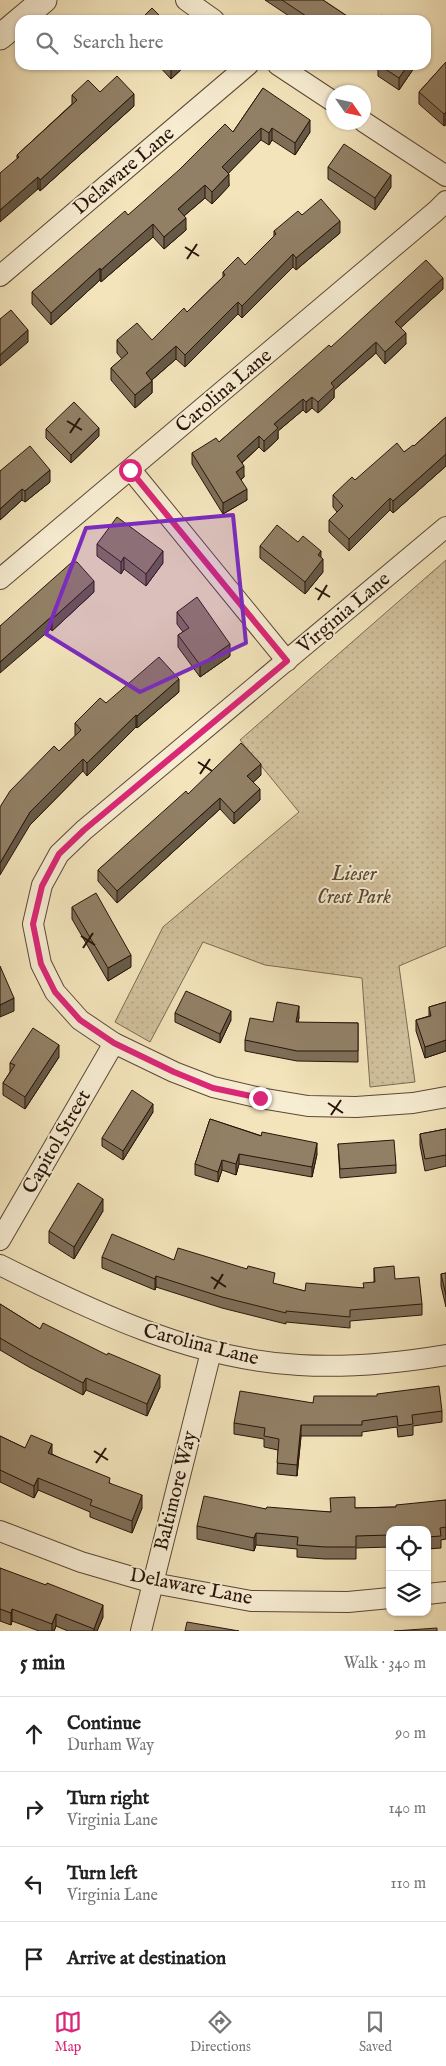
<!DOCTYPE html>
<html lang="en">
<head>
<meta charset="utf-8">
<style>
	:root { --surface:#fff; --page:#f6f6f6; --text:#222; --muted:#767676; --line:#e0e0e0; --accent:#db2777 }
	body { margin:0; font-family:"IM FELL English",serif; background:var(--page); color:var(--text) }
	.controls { position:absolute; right:15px; bottom:15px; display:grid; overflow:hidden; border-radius:10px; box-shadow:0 1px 4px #0004 }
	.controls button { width:45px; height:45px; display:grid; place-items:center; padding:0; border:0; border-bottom:1px solid var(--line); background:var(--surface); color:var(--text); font:25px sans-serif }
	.compass { position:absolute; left:326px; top:85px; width:45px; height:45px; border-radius:50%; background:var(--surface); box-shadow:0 1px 4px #0004; rotate:124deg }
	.stop { position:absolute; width:15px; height:15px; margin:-11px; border:4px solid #db2777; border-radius:50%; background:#fff }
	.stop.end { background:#db2777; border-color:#fff; box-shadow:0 1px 5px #0008 }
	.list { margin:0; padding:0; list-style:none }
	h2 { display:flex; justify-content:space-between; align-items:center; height:65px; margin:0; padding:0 20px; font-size:21px }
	h2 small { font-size:16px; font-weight:400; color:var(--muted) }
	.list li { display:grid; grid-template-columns:32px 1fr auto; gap:15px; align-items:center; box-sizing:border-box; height:75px; padding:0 20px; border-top:1px solid var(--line) }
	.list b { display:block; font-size:19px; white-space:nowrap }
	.list p { margin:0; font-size:16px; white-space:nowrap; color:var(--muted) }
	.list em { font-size:16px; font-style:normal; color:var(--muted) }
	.icon { flex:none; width:28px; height:28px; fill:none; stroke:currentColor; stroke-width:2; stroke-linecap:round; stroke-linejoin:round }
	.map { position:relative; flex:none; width:446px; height:1631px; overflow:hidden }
	.search { position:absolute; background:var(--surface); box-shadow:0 1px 4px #0004; left:15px; right:15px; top:15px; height:55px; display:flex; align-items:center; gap:12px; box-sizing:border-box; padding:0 18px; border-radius:15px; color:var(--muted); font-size:19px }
	.sheet { height:365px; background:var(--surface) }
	nav { display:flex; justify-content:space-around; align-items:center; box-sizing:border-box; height:70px; border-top:1px solid var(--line); background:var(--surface); font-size:14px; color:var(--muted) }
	nav a { display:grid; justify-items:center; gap:2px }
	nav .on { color:var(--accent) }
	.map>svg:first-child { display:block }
	.grass { fill:url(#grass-dots); stroke:#7d6a53 }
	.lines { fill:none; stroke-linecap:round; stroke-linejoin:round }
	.minor-casing { stroke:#5c4836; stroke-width:22 }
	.tertiary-casing { stroke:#5c4836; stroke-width:27 }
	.minor { stroke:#f7edd3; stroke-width:20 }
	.tertiary { stroke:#f7edd3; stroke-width:25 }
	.wall { fill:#7e6e58; stroke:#291409 }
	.shaded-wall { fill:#665a47; stroke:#291409 }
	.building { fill:#928066; stroke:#291409 }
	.route { stroke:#db2777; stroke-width:6 }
	.marked { fill:#7b2cbf; fill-opacity:0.2; stroke:#7b2cbf; stroke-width:4; stroke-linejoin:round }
	.ticks { fill:none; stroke:#291409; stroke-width:2 }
	.labels { text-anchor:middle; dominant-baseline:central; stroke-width:4; stroke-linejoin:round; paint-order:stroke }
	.street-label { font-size:20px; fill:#291409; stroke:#f7edd3 }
	.park-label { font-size:20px; font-style:italic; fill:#5b4835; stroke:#f7edd3 }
</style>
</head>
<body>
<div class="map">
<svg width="446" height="1631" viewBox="0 0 446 1631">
	<defs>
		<pattern id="grass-dots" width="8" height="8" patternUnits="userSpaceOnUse" patternTransform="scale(1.25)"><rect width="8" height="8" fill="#d1c19d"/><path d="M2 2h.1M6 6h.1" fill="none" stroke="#b3a586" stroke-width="1.8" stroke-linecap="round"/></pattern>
	</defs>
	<rect width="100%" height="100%" fill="#f3e4bb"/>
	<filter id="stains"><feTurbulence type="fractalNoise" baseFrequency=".004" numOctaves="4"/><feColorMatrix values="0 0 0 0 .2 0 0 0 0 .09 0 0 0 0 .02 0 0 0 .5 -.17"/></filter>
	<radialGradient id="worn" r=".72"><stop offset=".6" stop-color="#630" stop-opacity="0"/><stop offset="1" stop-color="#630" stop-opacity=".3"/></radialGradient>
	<!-- grass -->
	<polygon class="grass" points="446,560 446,946 399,966 415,1082 370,1087 362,978 265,965 203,942 150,1042 115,1022 163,927 299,812 240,740"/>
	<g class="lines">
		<defs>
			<g id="minor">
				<polyline points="186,0 214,20"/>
				<polyline points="278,65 334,102"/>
				<polyline points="364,122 446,176"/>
				<polyline points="0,276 248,65"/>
				<polyline points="131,470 287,661"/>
				<polyline points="446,527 84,830 59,854 42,885 33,924 41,964 55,992 80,1020 114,1043 174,1072 213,1087 260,1098 308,1106 356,1107 413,1103 446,1097"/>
				<polyline points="0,579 436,211 446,201"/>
				<polyline points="0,1240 114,1043"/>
				<path d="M0,1265C94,1312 192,1359 299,1365C348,1368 398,1363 446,1355"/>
				<polyline points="0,1531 81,1562 153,1583 251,1601 348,1602 390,1598"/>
				<polyline points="427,1594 446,1592"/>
				<polyline points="141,1631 211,1352"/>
			</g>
			<polyline id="tertiary" points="0,37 44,0"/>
		</defs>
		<!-- minor casing -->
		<use href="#minor" class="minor-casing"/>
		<!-- tertiary casing -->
		<use href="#tertiary" class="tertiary-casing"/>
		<!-- minor -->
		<use href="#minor" class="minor"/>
		<!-- tertiary -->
		<use href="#tertiary" class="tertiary"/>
	</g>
	<!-- wall -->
	<g class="wall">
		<polygon points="265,0 323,0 353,20 295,20"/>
		<polygon points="446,62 444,126 419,104 419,92"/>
		<polygon points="158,65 186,65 171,79"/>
		<polygon points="378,65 416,65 399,90 378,76"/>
		<polygon points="263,88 310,132 295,155 272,140 269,145 261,140 228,173 229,186 212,204 205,198 184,216 186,230 164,249 153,237 101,282 100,280 51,325 32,304 32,292 233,132"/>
		<polygon points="100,92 134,106 40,191 17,158 17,155 72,104 72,95"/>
		<polygon points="328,167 391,187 375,210 328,179"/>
		<polygon points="302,215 340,233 296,270 293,267 242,318 238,314 185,367 176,359 152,380 152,393 135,408 111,380 111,368 122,359 117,353 117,340 152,340 187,312 223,277 223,272 245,265 274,236 274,231"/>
		<polygon points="443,289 400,328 406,344 385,364 376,353 334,390 334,398 318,413 312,408 306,413 303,410 278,431 278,439 264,452 259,447 242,463 244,477 241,480 247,500 223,514 192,464 192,453 219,442 331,347"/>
		<polygon points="446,417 446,466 393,513 390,510 349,551 329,532 329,520 337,512 333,507 333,495 355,480 404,452 414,446"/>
		<polygon points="46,429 99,436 71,463 46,438"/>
		<polygon points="0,471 50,482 25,502 22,500 0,520"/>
		<polygon points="298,542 323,572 305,594 260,558 260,546"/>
		<polygon points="97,544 163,563 146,586 124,569 121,574 97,556"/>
		<polygon points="94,592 52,631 51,629 0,626"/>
		<polygon points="177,612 230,656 200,677 178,647 178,635 183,632 177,624"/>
		<polygon points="179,692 137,728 136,727 87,776 83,771 30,825 59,751 75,736 75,723 106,703"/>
		<polygon points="261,775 253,782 260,800 234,824 220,809 117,903 98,881 98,870 188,794"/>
		<polygon points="72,907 131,967 108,981 72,919"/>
		<polygon points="446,1002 446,1051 425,1058 416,1031 416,1020 429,1016 429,1007"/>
		<polygon points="175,1013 231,1020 220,1043 175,1022"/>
		<polygon points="299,1017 298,1023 358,1023 358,1062 297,1061 245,1051 245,1040 273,1022"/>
		<polygon points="59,1057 25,1109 3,1095 3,1083 10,1072 10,1063"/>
		<polygon points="153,1112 123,1160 102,1146 102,1138"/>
		<polygon points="210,1119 317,1154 312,1177 239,1164 236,1175 222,1170 218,1182 195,1175 195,1164"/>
		<polygon points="446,1129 446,1166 425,1171 420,1145 420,1134"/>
		<polygon points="338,1144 396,1165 396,1173 340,1178"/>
		<polygon points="103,1211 74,1259 49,1243 49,1231"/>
		<polygon points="102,1257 174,1260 305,1291 363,1288 374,1282 374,1268 395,1279 422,1304 422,1315 350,1321 350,1328 286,1322 286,1324 222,1308 156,1287 155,1290 102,1268"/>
		<polygon points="446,1273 446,1307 441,1286 441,1274"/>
		<polygon points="0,1304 40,1329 160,1387 147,1416 86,1390 83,1395 29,1367 0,1350"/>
		<polygon points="313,1403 442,1411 442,1422 413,1426 413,1435 398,1437 397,1427 362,1432 362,1436 301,1436 297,1476 277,1474 278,1450 264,1447 264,1439 234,1434 234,1423"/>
		<polygon points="0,1436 25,1448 52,1454 110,1483 142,1508 132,1533 90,1517 90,1512 38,1490 34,1498 0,1482"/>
		<polygon points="446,1500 446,1539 441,1540 441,1548 427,1549 427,1530 390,1530 390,1547 356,1548 356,1559 325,1559 297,1557 297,1549 256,1545 254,1551 197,1539 197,1526 266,1509 330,1512 355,1508 396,1507"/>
		<polygon points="0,1568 103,1617 97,1631 68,1631 56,1626 54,1631 39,1631 12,1621 11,1625 0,1621"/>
	</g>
	<!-- shaded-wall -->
	<g class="shaded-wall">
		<polygon points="173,65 186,65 171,79 171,67"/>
		<polygon points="408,65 416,65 399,90 399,78"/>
		<polygon points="134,94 134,106 40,191 40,180"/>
		<polygon points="446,112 446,125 444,126 444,114"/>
		<polygon points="310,120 310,132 295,155 295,143"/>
		<polygon points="261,128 261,140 222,180 222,167"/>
		<polygon points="272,128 272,140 269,145 269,133"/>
		<polygon points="229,174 229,186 212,204 212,192"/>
		<polygon points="391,175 391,187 375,210 375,198"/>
		<polygon points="38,177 38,189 0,222 0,210"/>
		<polygon points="205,185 205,198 178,221 178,209"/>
		<polygon points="186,218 186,230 164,249 164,237"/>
		<polygon points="340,221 340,233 296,270 296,258"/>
		<polygon points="153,224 153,237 101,282 101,270"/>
		<polygon points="293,254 293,267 242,318 242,306"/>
		<polygon points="100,268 100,280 51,325 51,313"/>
		<polygon points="443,278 443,289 395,333 395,322"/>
		<polygon points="238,302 238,314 185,367 185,355"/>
		<polygon points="28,330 28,342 0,366 0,355"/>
		<polygon points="406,333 406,344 385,364 385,352"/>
		<polygon points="376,342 376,353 334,390 334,398 318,413 318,402 331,383"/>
		<polygon points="176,346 176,359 146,385 146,373"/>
		<polygon points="152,381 152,393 135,408 135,395"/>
		<polygon points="312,397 312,408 306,413 306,402"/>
		<polygon points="303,399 303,410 278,431 278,439 264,452 264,441 274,424"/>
		<polygon points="99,428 99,436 71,463 71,455"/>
		<polygon points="259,436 259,447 237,467 237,456"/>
		<polygon points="446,454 446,466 393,513 393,501"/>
		<polygon points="244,466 244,477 236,483 236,472"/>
		<polygon points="50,470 50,482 25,502 25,491"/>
		<polygon points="22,489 22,500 0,520 0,509"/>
		<polygon points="247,489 247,500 223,514 223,503"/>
		<polygon points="390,498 390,510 349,551 349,539"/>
		<polygon points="163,551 163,563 146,586 146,574"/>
		<polygon points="321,551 321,561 323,559 323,572 305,594 305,582 318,555"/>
		<polygon points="124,557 124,569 121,574 121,562"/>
		<polygon points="94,581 94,592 52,631 52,619"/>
		<polygon points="51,617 51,629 0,673 0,662"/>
		<polygon points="230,644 230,656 200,677 200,665"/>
		<polygon points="179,679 179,692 137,728 137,716"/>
		<polygon points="136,715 136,727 87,776 87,763"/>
		<polygon points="83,759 83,771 30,825 0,875 0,863 30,812"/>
		<polygon points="261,764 261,775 247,788 247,776"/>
		<polygon points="260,789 260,800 234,824 234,813"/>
		<polygon points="220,798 220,809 117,903 117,891"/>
		<polygon points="131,955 131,967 108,981 108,968"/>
		<polygon points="14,998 14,1011 0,1017 0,1005"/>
		<polygon points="299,1006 299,1017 296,1033 296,1022"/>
		<polygon points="231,1011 231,1020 220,1043 220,1034"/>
		<polygon points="446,1040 446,1051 425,1058 425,1047"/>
		<polygon points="59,1045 59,1057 25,1109 25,1097"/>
		<polygon points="153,1104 153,1112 123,1160 123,1151"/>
		<polygon points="317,1143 317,1154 312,1177 312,1167"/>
		<polygon points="239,1154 239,1164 236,1175 236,1164"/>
		<polygon points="222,1160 222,1170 218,1182 218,1172"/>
		<polygon points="103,1199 103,1211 74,1259 74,1247"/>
		<polygon points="156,1276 156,1287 155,1290 155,1279"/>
		<polygon points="160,1375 160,1387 147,1416 147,1404"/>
		<polygon points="86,1378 86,1390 83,1395 83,1383"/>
		<polygon points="301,1425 301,1436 297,1476 297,1465"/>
		<polygon points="52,1444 52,1456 48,1453"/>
		<polygon points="38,1478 38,1490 34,1498 34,1486"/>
		<polygon points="142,1495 142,1508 132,1533 132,1521"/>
		<polygon points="256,1533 256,1545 254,1551 254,1538"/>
		<polygon points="103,1605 103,1617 97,1631 94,1631 94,1629"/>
		<polygon points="12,1609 12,1621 11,1625 11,1613"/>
		<polygon points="56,1614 56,1626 54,1631 52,1631 52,1624"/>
	</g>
	<!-- building -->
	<g class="building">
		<polygon points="282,0 323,0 353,20 309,20 305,17 306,16"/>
		<polygon points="152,8 164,20 140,20"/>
		<polygon points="381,15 389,20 377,20"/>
		<polygon points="446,62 446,112 444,114 419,92"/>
		<polygon points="379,65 408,65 399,78"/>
		<polygon points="117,76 134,94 40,180 38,177 0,210 0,173 19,157 17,155 77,100 72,95 88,80 100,92"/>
		<polygon points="263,88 310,120 295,143 272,128 269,133 261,128 222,167 229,174 212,192 205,185 178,209 186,218 164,237 153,224 101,270 100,268 51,313 32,292 125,211 128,215 179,170 225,124 233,132"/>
		<polygon points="344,144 391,175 375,198 328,167"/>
		<polygon points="321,199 340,221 296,258 293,254 242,306 238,302 185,355 176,346 146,373 152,381 135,395 111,368 128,353 117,340 137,323 152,340 184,308 187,312 225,275 223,272 238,257 245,265 276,234 274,231 298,211 302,215"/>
		<polygon points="426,260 443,278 395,322 406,333 385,352 376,342 331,383 334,387 318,402 312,397 306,402 303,399 274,424 278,428 264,441 259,436 237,456 244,466 236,472 247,489 223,503 192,453 216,438 219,442 329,345 331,347"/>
		<polygon points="11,310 28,330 0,355 0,319"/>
		<polygon points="74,402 99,428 71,455 46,429"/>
		<polygon points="446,417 446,454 393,501 390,498 349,539 329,520 343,506 333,495 352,477 355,480 397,443 404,452 413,445 414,446"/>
		<polygon points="30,446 50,470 25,491 22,489 0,509 0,471"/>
		<polygon points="117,517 163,551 146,574 124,557 121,562 97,544"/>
		<polygon points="277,525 298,542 303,536 321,551 318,555 323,559 305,582 260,546"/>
		<polygon points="72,562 77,562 94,581 52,619 51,617 0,662 0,626"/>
		<polygon points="197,597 230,644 200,665 178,635 189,628 177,612"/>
		<polygon points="159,657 179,679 137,716 136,715 87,763 83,759 30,812 0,863 0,807 10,791 54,746 59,751 81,730 75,723 100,698 106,703"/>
		<polygon points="241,743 261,764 247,776 260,789 234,813 220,798 117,891 98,870 186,791 188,794"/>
		<polygon points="96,893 131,955 108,968 72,907"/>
		<polygon points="0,966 14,998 0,1005"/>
		<polygon points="186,991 231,1011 220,1034 175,1013"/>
		<polygon points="277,1002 299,1006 296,1022 358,1023 358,1051 297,1051 245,1040 250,1018 273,1022"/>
		<polygon points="446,1002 446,1040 425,1047 416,1020 431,1016 429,1007"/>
		<polygon points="33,1028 59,1045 25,1097 3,1083 15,1065 10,1063"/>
		<polygon points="132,1090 153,1104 123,1151 102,1138"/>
		<polygon points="210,1119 261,1136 262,1132 317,1143 312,1167 239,1154 236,1164 222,1160 218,1172 195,1164"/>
		<polygon points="446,1129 446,1155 425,1159 420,1134"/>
		<polygon points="394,1140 396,1165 340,1169 338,1144"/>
		<polygon points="78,1183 103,1199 74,1247 49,1231"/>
		<polygon points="112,1234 174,1260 178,1248 247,1269 248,1266 275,1273 273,1283 305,1291 306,1283 364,1288 363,1283 375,1282 374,1268 394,1266 395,1279 419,1277 422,1304 350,1310 350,1317 286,1311 286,1313 222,1297 156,1276 155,1279 102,1257"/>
		<polygon points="446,1273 446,1295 441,1274"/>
		<polygon points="0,1304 40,1329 43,1323 107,1355 108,1353 160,1375 147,1404 86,1378 83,1383 29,1355 0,1338"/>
		<polygon points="439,1386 442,1411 412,1415 413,1424 398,1426 397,1416 362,1421 362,1425 301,1425 297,1465 277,1463 279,1439 264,1436 265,1428 234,1423 240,1391 313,1403 314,1396 377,1396 377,1394"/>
		<polygon points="31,1435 52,1444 48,1453 110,1478 109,1483 142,1495 132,1521 90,1505 92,1500 38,1478 34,1486 0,1470 0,1436 25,1448"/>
		<polygon points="204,1496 266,1509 267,1507 331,1512 330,1498 355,1497 355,1508 396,1507 396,1505 446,1500 446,1527 440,1528 441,1536 427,1537 427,1530 390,1530 390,1535 356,1536 356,1547 325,1547 297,1545 298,1537 256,1533 254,1538 197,1526"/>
		<polygon points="0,1568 46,1585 47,1583 103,1605 94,1629 56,1614 52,1624 12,1609 11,1613 0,1609"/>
		<polygon points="187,1622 239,1631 185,1631"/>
		<polygon points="437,1628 437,1631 394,1631"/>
	</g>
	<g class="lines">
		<!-- route -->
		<polyline class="route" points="130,470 287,661 84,830 59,854 42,886 33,924 41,964 55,992 80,1020 114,1043 174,1072 213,1088 260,1098"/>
	</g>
	<!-- marked area -->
	<path class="marked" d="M233,515L246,643L140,692L46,634L86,528Z"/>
	<!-- ticks -->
	<path class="ticks" d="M185,247L199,256M187,259L197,244M67,421L82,430M70,433L80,418M315,588L330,597M318,600L327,585M198,762L212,771M200,774L210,759M81,936L95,945M83,948L93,933M328,1103L343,1113M331,1115L341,1100M211,1277L226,1287M214,1289L223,1274M94,1451L108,1460M96,1463L106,1448"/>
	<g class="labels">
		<!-- street labels -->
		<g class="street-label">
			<text transform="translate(124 171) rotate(-40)">Delaware Lane</text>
			<text transform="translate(224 391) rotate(-40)">Carolina Lane</text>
			<text transform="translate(344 613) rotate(-40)">Virginia Lane</text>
			<text transform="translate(57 1142) rotate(-60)">Capitol Street</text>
			<text transform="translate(201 1345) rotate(14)">Carolina Lane</text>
			<text transform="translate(176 1491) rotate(-76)">Baltimore Way</text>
			<text transform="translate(191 1587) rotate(11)">Delaware Lane</text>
		</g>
		<!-- park labels -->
		<g class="park-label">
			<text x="354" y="874">Lieser<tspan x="354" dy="23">Crest Park</tspan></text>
		</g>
	</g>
	<rect width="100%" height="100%" filter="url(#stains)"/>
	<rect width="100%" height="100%" fill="url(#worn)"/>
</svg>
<div class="controls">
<button><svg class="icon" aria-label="locate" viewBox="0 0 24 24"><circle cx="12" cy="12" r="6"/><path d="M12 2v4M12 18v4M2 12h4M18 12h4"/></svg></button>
<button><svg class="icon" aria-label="layers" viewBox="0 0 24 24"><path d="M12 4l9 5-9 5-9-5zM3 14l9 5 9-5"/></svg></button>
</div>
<svg class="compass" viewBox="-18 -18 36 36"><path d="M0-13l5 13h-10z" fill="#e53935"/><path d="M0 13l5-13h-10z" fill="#767676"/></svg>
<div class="stop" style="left:130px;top:470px"></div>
<div class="stop end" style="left:260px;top:1098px"></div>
<div class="search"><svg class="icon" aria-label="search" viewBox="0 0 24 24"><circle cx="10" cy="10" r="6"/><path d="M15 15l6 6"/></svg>Search here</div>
</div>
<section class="sheet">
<h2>5 min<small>Walk · 340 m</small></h2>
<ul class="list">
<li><svg class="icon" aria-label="ahead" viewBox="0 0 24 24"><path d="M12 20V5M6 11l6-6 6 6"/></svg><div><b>Continue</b><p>Durham Way</p></div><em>90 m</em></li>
<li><svg class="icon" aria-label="right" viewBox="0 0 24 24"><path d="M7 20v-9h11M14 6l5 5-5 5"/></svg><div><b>Turn right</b><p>Virginia Lane</p></div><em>140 m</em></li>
<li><svg class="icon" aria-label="left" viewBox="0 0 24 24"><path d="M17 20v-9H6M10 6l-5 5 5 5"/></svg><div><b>Turn left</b><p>Virginia Lane</p></div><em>110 m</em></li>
<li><svg class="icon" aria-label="arrive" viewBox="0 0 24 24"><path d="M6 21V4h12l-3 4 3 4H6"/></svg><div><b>Arrive at destination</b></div></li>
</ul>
</section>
<nav>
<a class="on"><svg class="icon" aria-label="map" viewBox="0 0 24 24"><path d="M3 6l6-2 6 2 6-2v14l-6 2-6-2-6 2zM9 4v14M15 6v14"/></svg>Map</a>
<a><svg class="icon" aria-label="directions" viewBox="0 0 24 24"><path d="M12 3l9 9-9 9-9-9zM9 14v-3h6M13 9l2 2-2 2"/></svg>Directions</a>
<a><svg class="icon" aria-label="saved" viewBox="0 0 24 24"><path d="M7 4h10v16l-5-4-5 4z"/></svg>Saved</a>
</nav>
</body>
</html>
